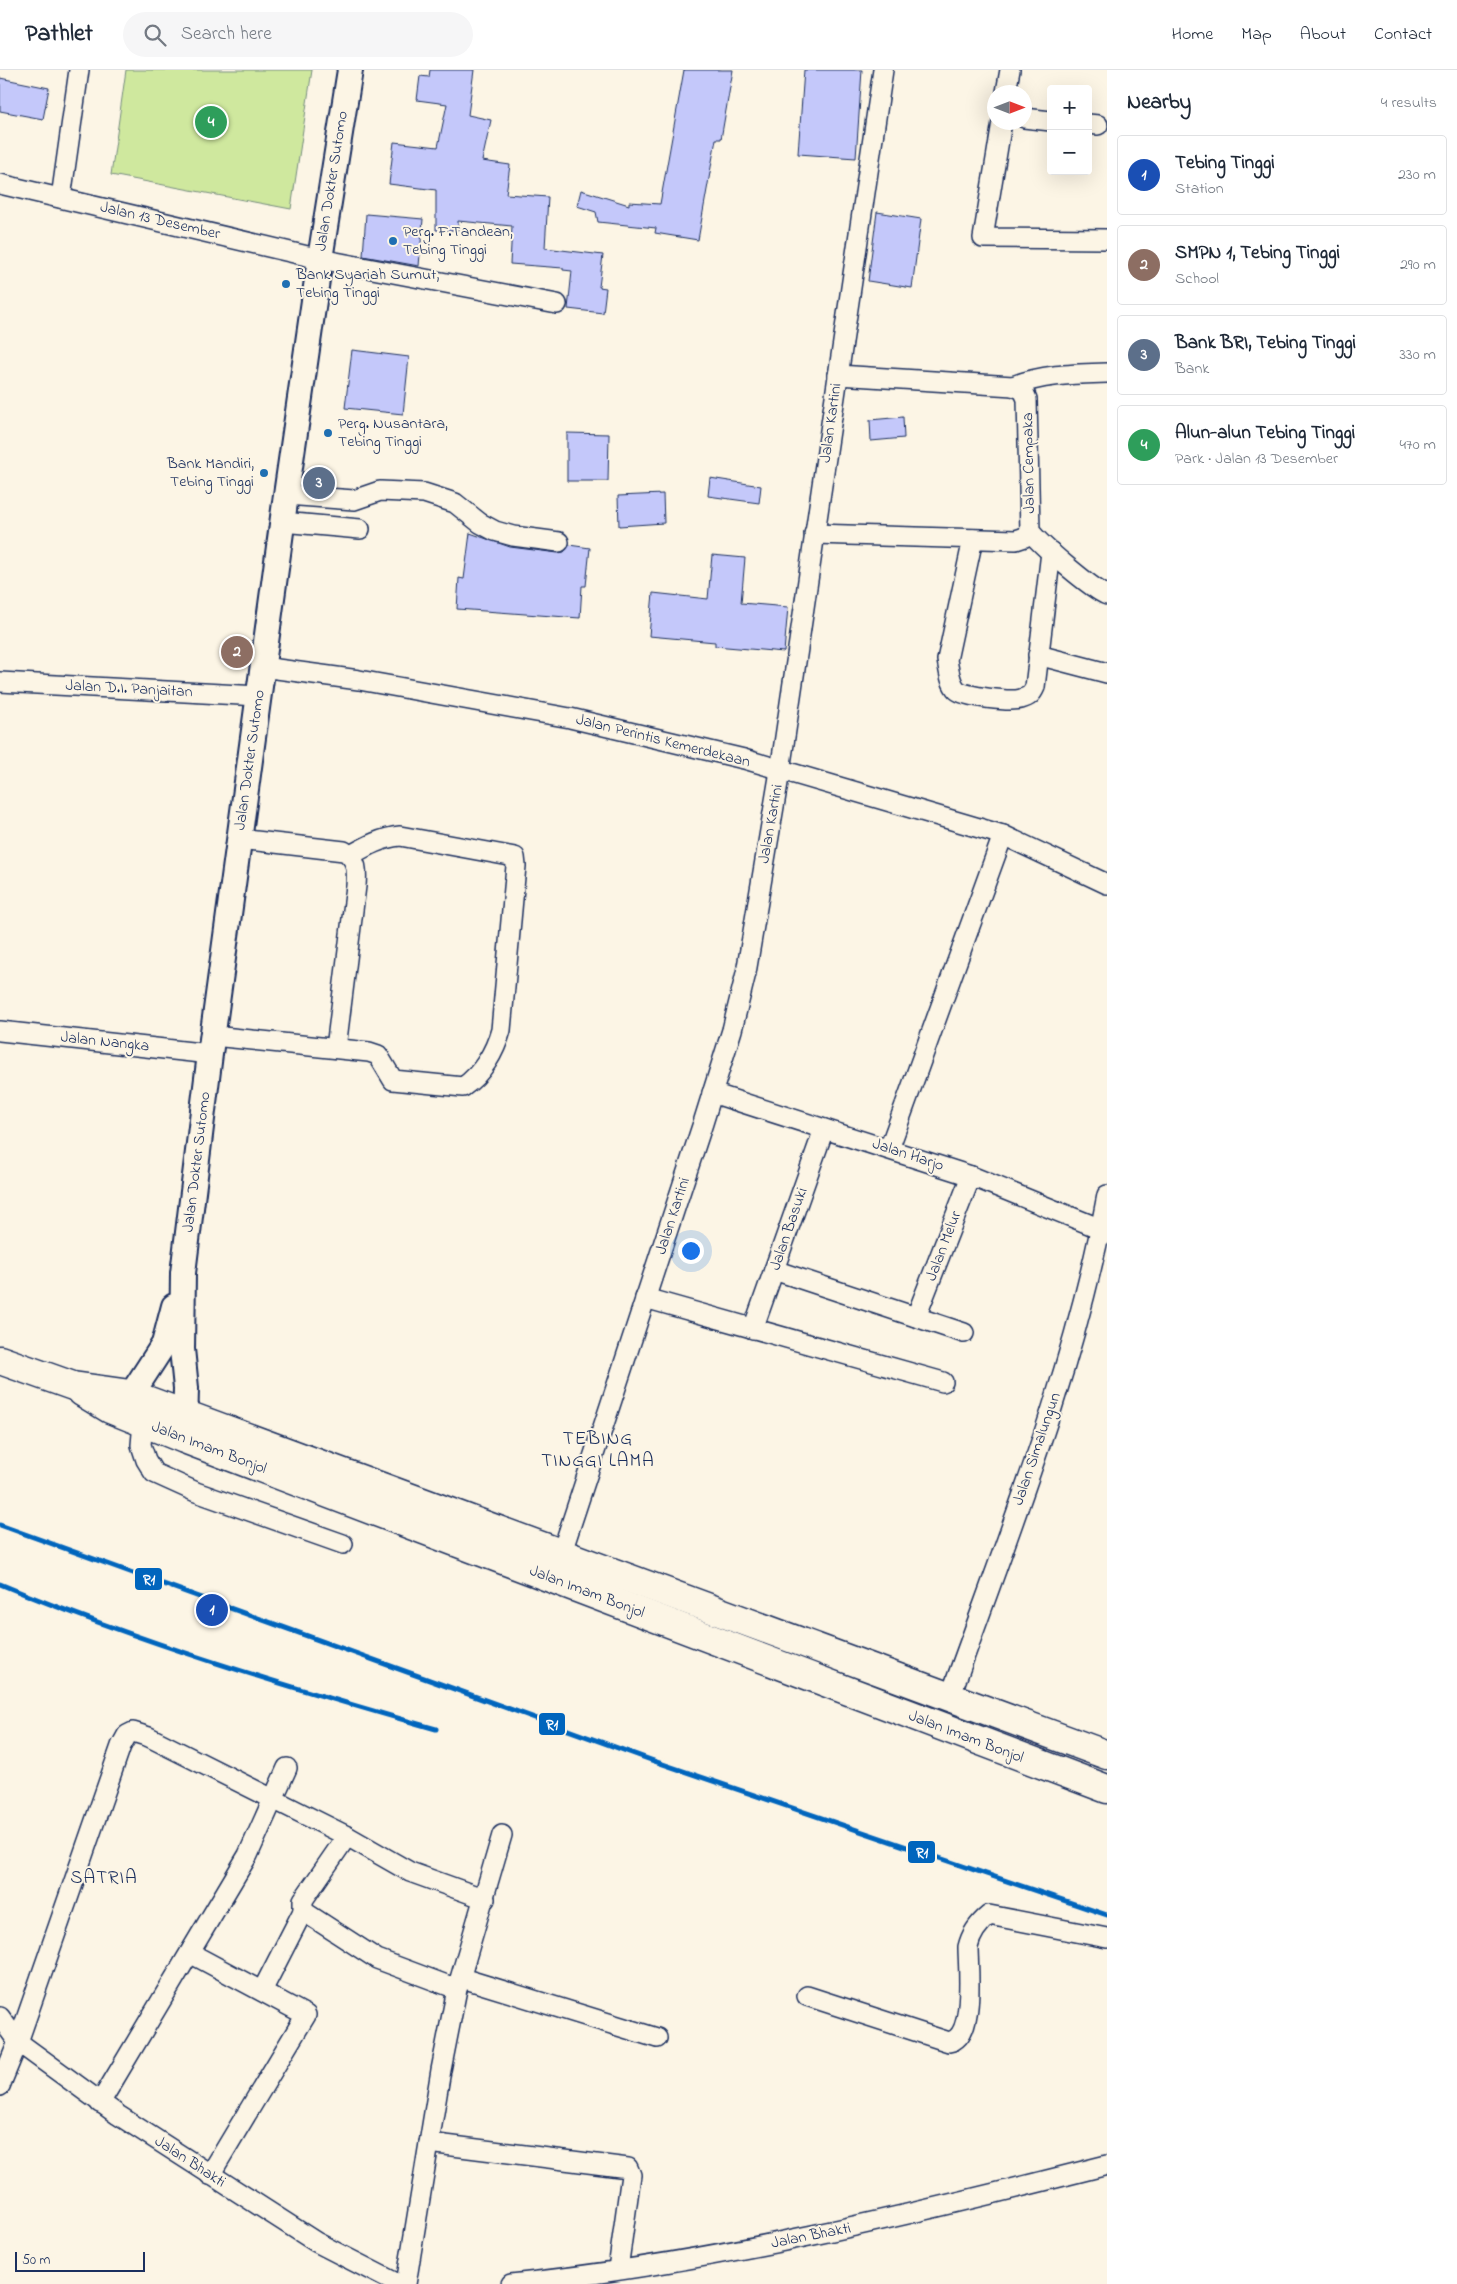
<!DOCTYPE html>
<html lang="en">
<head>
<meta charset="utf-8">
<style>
	:root { --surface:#fff; --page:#f6f6f7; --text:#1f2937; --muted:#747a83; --line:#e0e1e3; --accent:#0f766e }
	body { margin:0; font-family:"Indie Flower",sans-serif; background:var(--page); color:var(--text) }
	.controls { position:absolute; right:15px; top:15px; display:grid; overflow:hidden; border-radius:5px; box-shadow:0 5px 20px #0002 }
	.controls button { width:45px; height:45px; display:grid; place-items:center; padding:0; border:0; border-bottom:1px solid var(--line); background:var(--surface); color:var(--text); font:25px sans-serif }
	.compass { position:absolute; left:987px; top:15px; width:45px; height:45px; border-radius:50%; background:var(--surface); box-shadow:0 5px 20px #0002; rotate:90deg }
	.scale { position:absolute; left:15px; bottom:12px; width:130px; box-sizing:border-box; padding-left:5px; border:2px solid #1b2f5e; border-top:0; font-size:14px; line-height:18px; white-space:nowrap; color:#1b2f5e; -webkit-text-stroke:4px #fcf5e5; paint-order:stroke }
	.you { position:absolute; left:690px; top:1180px; width:18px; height:18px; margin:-12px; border:4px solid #fff; border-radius:50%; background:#1a73e8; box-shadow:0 0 0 8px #1a73e833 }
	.badge { display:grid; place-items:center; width:32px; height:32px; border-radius:50%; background:var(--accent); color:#fff; font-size:16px; font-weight:700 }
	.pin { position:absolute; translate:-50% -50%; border:2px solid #fff; box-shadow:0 1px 5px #0006 }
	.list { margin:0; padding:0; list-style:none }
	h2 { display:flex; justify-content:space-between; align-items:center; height:65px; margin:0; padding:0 20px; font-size:21px }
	h2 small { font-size:16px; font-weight:400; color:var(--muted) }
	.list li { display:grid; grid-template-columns:32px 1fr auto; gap:15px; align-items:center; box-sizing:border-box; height:80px; margin:0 10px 10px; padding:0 10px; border:1px solid var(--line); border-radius:5px }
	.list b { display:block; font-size:19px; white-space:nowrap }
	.list p { margin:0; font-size:16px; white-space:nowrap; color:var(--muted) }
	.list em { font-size:16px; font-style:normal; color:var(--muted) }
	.icon { flex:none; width:28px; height:28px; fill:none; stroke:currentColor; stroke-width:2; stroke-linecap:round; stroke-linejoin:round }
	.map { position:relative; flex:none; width:1107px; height:2214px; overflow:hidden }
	header { display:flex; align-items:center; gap:30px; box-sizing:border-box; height:70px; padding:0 25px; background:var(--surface); border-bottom:1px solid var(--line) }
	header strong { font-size:24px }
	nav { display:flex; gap:28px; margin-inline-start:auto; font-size:18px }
	.search { width:350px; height:45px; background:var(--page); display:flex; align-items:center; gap:12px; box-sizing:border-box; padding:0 18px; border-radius:28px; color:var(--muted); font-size:19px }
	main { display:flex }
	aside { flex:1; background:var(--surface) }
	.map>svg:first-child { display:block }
	.green { fill:#cfe89e; stroke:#758c7e }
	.building { fill:#c4c8fa; stroke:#1b2f5e }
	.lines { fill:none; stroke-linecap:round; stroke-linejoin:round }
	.minor-casing { stroke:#1b2f5e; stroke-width:22 }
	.major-casing { stroke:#1b2f5e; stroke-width:28 }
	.highway-casing { stroke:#1b2f5e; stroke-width:31 }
	.minor { stroke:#fcf5e5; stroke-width:19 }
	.major { stroke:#fcf5e5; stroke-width:24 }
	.highway { stroke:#fcf5e5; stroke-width:28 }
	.rail-1-casing { stroke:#fcf5e5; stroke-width:9 }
	.rail-1 { stroke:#0065bd; stroke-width:5 }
	.poi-dot { fill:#1f6fb2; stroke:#fcf5e5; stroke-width:2 }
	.labels { text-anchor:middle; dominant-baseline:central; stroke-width:4; stroke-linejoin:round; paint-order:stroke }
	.street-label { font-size:16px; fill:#1b2f5e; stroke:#fcf5e5 }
	.poi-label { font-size:16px; fill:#1b2f5e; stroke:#fcf5e5; text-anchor:start }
	.quarter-label { font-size:19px; letter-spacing:1px; fill:#1b2f5e; stroke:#fcf5e5 }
	.line-badge { stroke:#fcf5e5; stroke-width:2 }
	.badge-label { font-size:14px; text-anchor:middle; font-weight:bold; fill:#fff }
</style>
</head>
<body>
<header>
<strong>Pathlet</strong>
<div class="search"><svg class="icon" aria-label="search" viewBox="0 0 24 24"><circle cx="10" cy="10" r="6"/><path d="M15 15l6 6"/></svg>Search here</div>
<nav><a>Home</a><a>Map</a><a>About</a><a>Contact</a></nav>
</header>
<main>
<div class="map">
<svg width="1107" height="2214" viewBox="0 0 1107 2214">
	<rect width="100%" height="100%" fill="#fcf5e5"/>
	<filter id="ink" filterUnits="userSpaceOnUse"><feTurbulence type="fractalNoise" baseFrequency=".02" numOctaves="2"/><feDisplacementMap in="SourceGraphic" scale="10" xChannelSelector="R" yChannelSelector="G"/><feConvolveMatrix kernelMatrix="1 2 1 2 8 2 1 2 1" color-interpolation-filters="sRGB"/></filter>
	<g filter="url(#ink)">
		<!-- green -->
		<polygon class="green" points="126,0 312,0 291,139 111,105"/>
		<!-- building -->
		<g class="building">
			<polygon points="430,0 474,0 468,45 491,50 482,91 510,95 506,124 548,127 545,178 603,185 599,217 606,218 603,243 568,239 572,201 563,200 563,198 510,194 512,156 458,151 458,160 436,160 436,120 389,114 394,72 438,77 447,34 417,30 420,6 429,7"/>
			<polygon points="684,0 733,0 721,69 716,69 698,170 655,163 656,158 598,152 596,142 577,136 581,120 629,135 629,132 660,134"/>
			<polygon points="804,0 862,0 856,88 798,84"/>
			<polygon points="0,8 49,18 43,49 0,41"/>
			<polygon points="877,142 921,149 912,218 868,211"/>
			<polygon points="366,144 423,149 419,196 363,186"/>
			<polygon points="352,280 409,287 403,344 345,338"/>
			<polygon points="903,347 904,368 871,371 870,350"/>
			<polygon points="567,363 609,364 608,411 567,411"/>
			<polygon points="710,408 761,416 759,433 708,426"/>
			<polygon points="663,424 664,453 619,456 618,426"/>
			<polygon points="470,463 510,477 558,483 564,482 569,475 590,478 586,516 582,516 580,548 457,539 459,508 464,509"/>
			<polygon points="712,485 745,488 741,533 788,537 784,582 715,576 715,572 649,566 653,523 708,529"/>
		</g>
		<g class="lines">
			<defs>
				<g id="minor">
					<polyline points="1006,22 1010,0"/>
					<polyline points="1024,48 1051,51"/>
					<polyline points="1002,52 983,168 1107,169"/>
					<polyline points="1088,54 1098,55"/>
					<polyline points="0,114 320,189 557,234"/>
					<polyline points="61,128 79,0"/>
					<path d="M838,305L1013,316L1023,320L1027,329L1030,461C1039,474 1093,520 1107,525"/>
					<path d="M1013,316C1044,304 1074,304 1107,303"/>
					<polyline points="286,425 354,430 380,421 424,423 455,433 480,453 495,461 513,466 559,472"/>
					<polyline points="282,452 360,459"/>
					<polyline points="814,464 1016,470 1025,467 1030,461"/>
					<path d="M973,469L947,590C949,600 950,613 957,620C965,627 1011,632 1021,629C1029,627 1032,624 1035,617L1051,482"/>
					<polyline points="1038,585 1107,603"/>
					<polyline points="262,597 359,610 570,648 744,689 1003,765 1107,814"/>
					<polyline points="0,612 259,626"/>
					<path d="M239,769L344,781C358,789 357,802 356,816L336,978"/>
					<polyline points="0,961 210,984"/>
					<path d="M213,966L369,982L378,985L393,1010L463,1017C482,1004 495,982 501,960L516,796L515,787L400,766C381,768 367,776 351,785"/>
					<polyline points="712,1023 971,1106 1101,1159 1107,1164"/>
					<polyline points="889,1079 1003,765"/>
					<polyline points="774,1200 964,1263"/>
					<polyline points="645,1228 943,1312"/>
					<polyline points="916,1247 971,1106"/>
					<polyline points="753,1259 824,1059"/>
					<polyline points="143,1352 141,1375 146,1390 154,1403 196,1422 343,1474"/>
					<polyline points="558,1494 703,1053 732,960 746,903 780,701 883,0"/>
					<path d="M950,1627C1009,1462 1075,1298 1107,1125"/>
					<polyline points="347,1766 303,1830 303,1841 377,1889 457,1919"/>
					<polyline points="190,1883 306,1945 210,2105"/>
					<polyline points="462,1908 657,1968"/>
					<polyline points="262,1921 303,1841"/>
					<path d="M807,1926L949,1972C976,1967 968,1898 968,1877C971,1864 978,1854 989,1845L1107,1868"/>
					<polyline points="0,1947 18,1972 118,2045 316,2172 398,2214"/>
					<polyline points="0,2016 18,1972 121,1676 127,1665 133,1662 149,1667 347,1766 410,1802 485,1829"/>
					<polyline points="100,2033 248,1785 287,1698"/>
					<polyline points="429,2073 628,2098 631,2105 618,2199"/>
					<polyline points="406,2214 441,2000 457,1919 502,1765"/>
					<path d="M511,2214C713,2193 911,2145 1107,2095"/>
				</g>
				<g id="major">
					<polyline points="122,1339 164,1274 174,1236"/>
					<polyline points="185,1361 186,1318 182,1279 183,1203 210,984 286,425 320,189 350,0"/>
				</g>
				<g id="highway">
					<polyline points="0,1290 73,1316 130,1324 1107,1685"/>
					<polyline points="82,1322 110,1339 184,1369 1107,1719"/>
				</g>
			</defs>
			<!-- minor casing -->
			<use href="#minor" class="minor-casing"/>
			<!-- major casing -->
			<use href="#major" class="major-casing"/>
			<!-- highway casing -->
			<use href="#highway" class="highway-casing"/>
			<!-- minor -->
			<use href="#minor" class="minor"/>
			<!-- major -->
			<use href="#major" class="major"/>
			<!-- highway -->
			<use href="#highway" class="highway"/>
			<defs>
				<g id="rail-1">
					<polyline points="0,1455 651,1690 1107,1845"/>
					<path d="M0,1514C142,1573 289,1617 436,1659"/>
				</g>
			</defs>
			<!-- rail-1 casing -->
			<use href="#rail-1" class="rail-1-casing"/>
			<!-- rail-1 -->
			<use href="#rail-1" class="rail-1"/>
		</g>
	</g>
	<!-- markers -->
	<g class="poi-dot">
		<circle cx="393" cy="171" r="5"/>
		<circle cx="286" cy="214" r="5"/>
		<circle cx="328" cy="363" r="5"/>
		<circle cx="264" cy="403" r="5"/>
	</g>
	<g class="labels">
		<!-- street labels -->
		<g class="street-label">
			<text transform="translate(332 111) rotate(-81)">Jalan Dokter Sutomo</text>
			<text transform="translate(160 151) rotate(13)">Jalan 13 Desember</text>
			<text transform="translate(831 353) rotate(-82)">Jalan Kartini</text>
			<text transform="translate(1029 393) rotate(-91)">Jalan Cempaka</text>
			<text transform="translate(129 619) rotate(3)">Jalan D.I. Panjaitan</text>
			<text transform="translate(663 671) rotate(14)">Jalan Perintis Kemerdekaan</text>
			<text transform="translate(250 690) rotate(-82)">Jalan Dokter Sutomo</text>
			<text transform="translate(771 754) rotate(-80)">Jalan Kartini</text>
			<text transform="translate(105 972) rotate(6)">Jalan Nangka</text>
			<text transform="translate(908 1085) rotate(18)">Jalan Harjo</text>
			<text transform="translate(197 1092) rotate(-83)">Jalan Dokter Sutomo</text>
			<text transform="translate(673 1146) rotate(-72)">Jalan Kartini</text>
			<text transform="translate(789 1159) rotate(-71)">Jalan Basuki</text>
			<text transform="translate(944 1176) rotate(-69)">Jalan Melur</text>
			<text transform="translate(209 1378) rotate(21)">Jalan Imam Bonjol</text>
			<text transform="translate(1037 1379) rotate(-71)">Jalan Simalungun</text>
			<text transform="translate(587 1522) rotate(21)">Jalan Imam Bonjol</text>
			<text transform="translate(966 1667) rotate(21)">Jalan Imam Bonjol</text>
			<text transform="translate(190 2092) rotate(33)">Jalan Bhakti</text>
			<text transform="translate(811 2166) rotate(-11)">Jalan Bhakti</text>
		</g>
		<!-- poi labels -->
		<g class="poi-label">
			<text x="403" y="162">Perg. F.Tandean,<tspan x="403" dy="18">Tebing Tinggi</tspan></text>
			<text x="296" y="205">Bank Syariah Sumut,<tspan x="296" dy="18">Tebing Tinggi</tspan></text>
			<text x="338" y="354">Perg. Nusantara,<tspan x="338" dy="18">Tebing Tinggi</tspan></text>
			<text x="254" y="394" text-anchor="end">Bank Mandiri,<tspan x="254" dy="18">Tebing Tinggi</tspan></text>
		</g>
		<!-- quarter labels -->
		<g class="quarter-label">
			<text x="598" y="1369">TEBING<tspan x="598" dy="22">TINGGI LAMA</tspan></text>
			<text x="104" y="1808">SATRIA</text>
		</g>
	</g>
	<g class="line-badge">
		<rect x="134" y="1497" width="29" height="24" rx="5" fill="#0065bd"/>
		<rect x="538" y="1642" width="28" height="24" rx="5" fill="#0065bd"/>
		<rect x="907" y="1770" width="29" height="24" rx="5" fill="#0065bd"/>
	</g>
	<g class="badge-label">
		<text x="149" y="1514">R1</text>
		<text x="552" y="1659">R1</text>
		<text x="922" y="1787">R1</text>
	</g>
</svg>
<div class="controls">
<button>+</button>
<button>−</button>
</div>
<svg class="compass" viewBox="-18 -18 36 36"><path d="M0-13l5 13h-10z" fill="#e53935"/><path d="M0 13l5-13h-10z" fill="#747a83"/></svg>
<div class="scale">50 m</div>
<div class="you"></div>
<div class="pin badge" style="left:212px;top:1540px;background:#1a4fb4">1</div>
<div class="pin badge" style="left:237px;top:582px;background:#8d6e63">2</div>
<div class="pin badge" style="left:319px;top:413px;background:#5c6f8a">3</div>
<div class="pin badge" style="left:211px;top:52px;background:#2e9e5b">4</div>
</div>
<aside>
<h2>Nearby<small>4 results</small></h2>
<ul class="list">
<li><span class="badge" style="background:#1a4fb4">1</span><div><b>Tebing Tinggi</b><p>Station</p></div><em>230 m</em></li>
<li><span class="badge" style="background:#8d6e63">2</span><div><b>SMPN 1, Tebing Tinggi</b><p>School</p></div><em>290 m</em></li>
<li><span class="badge" style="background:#5c6f8a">3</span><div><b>Bank BRI, Tebing Tinggi</b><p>Bank</p></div><em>330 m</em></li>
<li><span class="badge" style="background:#2e9e5b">4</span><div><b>Alun-alun Tebing Tinggi</b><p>Park · Jalan 13 Desember</p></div><em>470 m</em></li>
</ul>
</aside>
</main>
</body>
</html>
